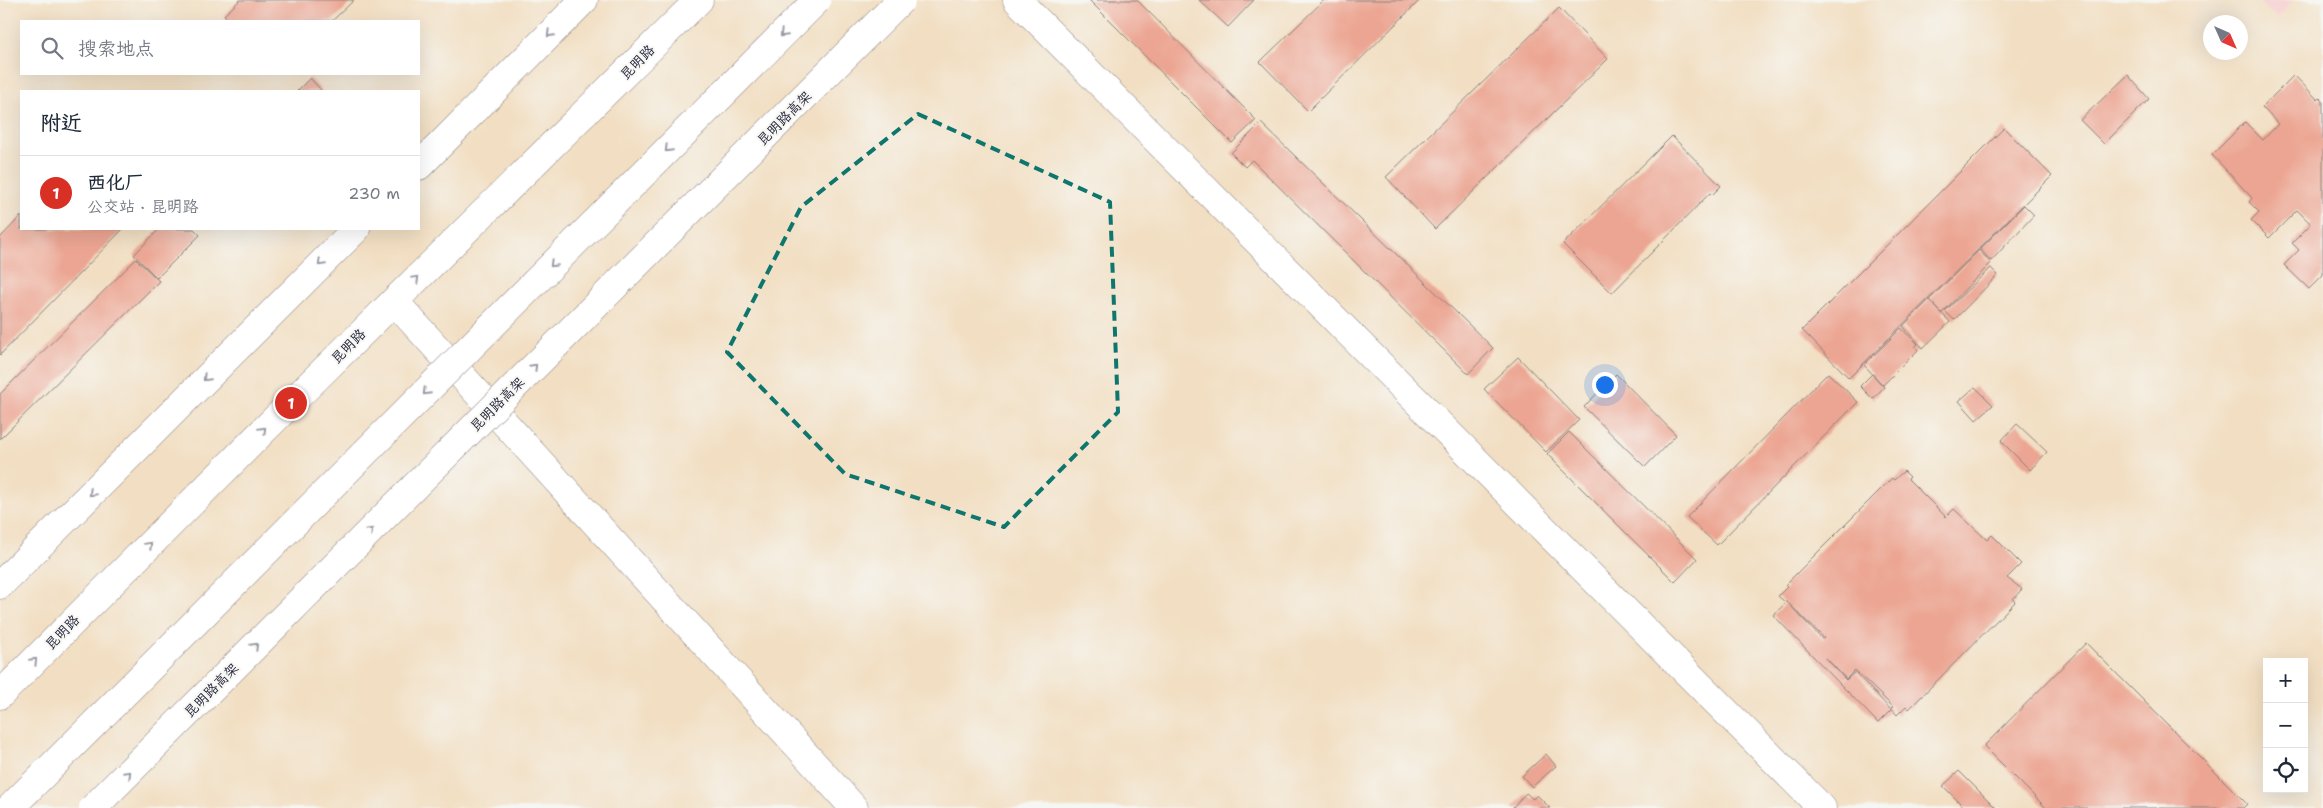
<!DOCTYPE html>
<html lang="zh">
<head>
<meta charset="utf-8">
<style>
	:root { --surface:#fff; --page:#f6f6f7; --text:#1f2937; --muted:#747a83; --line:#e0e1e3; --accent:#d93025 }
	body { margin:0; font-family:"Shantell Sans","LXGW WenKai TC",sans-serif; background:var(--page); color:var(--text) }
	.controls { position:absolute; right:15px; bottom:15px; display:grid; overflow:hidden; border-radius:0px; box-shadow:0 5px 20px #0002 }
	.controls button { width:45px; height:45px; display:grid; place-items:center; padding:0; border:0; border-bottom:1px solid var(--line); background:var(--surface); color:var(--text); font:25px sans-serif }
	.compass { position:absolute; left:2203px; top:15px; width:45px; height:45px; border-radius:50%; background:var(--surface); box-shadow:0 5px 20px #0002; rotate:135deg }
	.you { position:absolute; left:1604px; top:384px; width:18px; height:18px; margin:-12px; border:4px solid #fff; border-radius:50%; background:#1a73e8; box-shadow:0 0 0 8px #1a73e833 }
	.badge { display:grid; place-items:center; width:32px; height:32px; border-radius:50%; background:var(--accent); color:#fff; font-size:16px; font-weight:700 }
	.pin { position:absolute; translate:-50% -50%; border:2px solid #fff; box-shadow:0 1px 5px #0006 }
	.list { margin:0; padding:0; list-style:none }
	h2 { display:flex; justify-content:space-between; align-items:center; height:65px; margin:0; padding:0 20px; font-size:21px }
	h2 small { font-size:16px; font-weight:400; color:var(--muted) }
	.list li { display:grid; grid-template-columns:32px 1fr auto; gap:15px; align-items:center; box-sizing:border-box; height:75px; padding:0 20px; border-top:1px solid var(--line) }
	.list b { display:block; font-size:19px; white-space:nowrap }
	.list p { margin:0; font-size:16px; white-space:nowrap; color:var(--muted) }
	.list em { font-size:16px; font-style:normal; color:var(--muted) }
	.icon { flex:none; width:28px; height:28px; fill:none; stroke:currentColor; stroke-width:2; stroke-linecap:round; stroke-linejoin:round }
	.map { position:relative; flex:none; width:2323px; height:808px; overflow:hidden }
	.search { position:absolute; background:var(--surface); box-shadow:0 5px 20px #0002; left:20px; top:20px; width:400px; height:55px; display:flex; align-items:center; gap:12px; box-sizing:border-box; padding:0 18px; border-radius:0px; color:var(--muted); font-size:19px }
	.panel { position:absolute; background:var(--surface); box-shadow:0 5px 20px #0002; left:20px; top:90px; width:400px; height:140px; border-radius:0px }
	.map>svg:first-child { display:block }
	.built { fill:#f7cfd0 }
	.building { fill:#eca592; fill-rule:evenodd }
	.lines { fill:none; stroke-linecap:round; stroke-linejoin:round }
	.minor-casing { stroke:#8a807f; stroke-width:29 }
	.major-casing { stroke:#8a807f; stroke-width:29 }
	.minor { stroke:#fff; stroke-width:28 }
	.major { stroke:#fff; stroke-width:28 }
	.highway-bridge-casing { stroke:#8a807f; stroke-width:29; stroke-linecap:butt }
	.highway-bridge { stroke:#fff; stroke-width:28 }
	.oneway { stroke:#9c9ca7 }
	.marked { fill:none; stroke:#0f766e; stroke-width:4; stroke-dasharray:10 6; stroke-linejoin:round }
	.labels { text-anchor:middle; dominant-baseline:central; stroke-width:4; stroke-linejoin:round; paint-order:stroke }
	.street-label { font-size:14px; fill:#22223b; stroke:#f6f6f2 }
</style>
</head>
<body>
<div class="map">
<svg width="2323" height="808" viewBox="0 0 2323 808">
	<rect width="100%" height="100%" fill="#f6f6f2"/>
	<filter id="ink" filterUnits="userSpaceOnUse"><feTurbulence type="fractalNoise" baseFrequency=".02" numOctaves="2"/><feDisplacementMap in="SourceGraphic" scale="10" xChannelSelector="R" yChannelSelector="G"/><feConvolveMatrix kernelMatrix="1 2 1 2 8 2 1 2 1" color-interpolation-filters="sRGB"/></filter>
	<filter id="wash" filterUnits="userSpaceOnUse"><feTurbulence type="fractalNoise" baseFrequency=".0096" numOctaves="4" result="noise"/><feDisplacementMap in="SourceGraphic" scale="20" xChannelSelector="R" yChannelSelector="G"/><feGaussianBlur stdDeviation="1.12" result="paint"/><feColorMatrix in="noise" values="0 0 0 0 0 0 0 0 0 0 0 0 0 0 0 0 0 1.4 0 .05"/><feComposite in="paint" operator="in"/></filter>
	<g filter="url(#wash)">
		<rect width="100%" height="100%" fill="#f2dfc3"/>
		<!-- built -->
		<polygon class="built" points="2257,0 2294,0 2277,18"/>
		<g id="blocks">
			<!-- building -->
			<g class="building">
				<polygon points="240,0 354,0 332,21 230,21 224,15"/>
				<polygon points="1089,0 1137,0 1256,120 1232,143"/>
				<polygon points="1199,0 1254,0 1228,27"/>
				<polygon points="1324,0 1420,0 1308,111 1260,62"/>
				<polygon points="1559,8 1608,59 1435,229 1386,177"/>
				<polygon points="2128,75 2149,99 2104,144 2080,120"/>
				<polygon points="2294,75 2318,100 2320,98 2323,101 2323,275 2309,289 2284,265 2299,250 2292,243 2311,224 2297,210 2269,238 2251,220 2259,212 2249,202 2252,198 2212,155 2245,122 2263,140 2278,124 2262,107"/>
				<polygon points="310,78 322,91 297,91"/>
				<polygon points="1261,123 1493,348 1468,374 1252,160 1245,167 1231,153"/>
				<polygon points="2004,128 2052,176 1849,378 1802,330"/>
				<polygon points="1672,136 1721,186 1712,195 1710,193 1612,293 1563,244"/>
				<polygon points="2024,205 2034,215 1991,261 1980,249"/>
				<polygon points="21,216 21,229 123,229 0,355 0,238"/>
				<polygon points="159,229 194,229 200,235 157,278 134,255"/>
				<polygon points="1979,250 1991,263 1942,313 1929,300"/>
				<polygon points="136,259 159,281 0,439 0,394"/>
				<polygon points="1991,268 1998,275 1954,320 1945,311"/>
				<polygon points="1929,300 1950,322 1923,348 1903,326"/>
				<polygon points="1901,328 1918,344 1915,347 1918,350 1883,385 1864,365"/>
				<polygon points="1518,357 1579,420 1546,452 1484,389"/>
				<polygon points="1828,373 1858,402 1717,545 1687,517"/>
				<polygon points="1616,374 1676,435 1645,467 1584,407"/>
				<polygon points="1872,374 1884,387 1873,399 1860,386"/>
				<polygon points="1975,387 1993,405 1976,420 1959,401"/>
				<polygon points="2017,424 2047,452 2030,470 2001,441"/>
				<polygon points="1569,432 1697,559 1675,582 1547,454"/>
				<path d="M1904,471L1910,477L1908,479L1946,517L1954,509L1987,540L1992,535L2021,564L2007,578L2022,589L2013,599L2015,602L1909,709L1906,706L1897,715L1891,708L1893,707L1855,670L1846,679L1825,657L1846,680L1855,672L1891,710L1878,723L1773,615L1787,602H1785L1778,596L1787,587L1785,585L1892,478L1894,480ZM1788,603L1824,638L1822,639Z"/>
				<polygon points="2086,643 2247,804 2243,808 2046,808 1984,746"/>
				<polygon points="1546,754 1556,766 1532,787 1522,776"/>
				<polygon points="1959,771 1996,808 1965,808 1943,786"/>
				<polygon points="1526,793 1533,799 1537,795 1550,808 1512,808"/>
			</g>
		</g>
	</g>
	<g filter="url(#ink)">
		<use href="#blocks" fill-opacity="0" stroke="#8a807f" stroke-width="1"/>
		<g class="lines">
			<defs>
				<g id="minor">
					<polyline points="1017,0 1822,808"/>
					<polyline points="394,301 854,808"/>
				</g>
				<g id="major">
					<polyline points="419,166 584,0"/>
					<polyline points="0,585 356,229"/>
					<polyline points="0,695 291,403 699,0"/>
				</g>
			</defs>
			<!-- minor casing -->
			<use href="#minor" class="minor-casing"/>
			<!-- major casing -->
			<use href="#major" class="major-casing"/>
			<!-- minor -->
			<use href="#minor" class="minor"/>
			<!-- major -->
			<use href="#major" class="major"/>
			<defs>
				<g id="highway-bridge">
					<polyline points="10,808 817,0"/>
					<polyline points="93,808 901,0"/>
				</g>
			</defs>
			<!-- highway-bridge casing -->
			<use href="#highway-bridge" class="highway-bridge-casing"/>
			<!-- highway-bridge -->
			<use href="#highway-bridge" class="highway-bridge"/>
		</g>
		<!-- one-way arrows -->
		<defs><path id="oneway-chevron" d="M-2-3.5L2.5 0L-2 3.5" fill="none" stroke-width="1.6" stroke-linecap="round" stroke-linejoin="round" transform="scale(1.25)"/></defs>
		<g class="oneway">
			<use href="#oneway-chevron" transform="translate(550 34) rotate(135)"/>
			<use href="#oneway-chevron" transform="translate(783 34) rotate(135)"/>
			<use href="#oneway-chevron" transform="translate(668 149) rotate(135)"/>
			<use href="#oneway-chevron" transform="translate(321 263) rotate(135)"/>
			<use href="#oneway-chevron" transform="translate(553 264) rotate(135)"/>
			<use href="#oneway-chevron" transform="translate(416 279) rotate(-45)"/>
			<use href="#oneway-chevron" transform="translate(534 367) rotate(-45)"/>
			<use href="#oneway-chevron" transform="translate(206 378) rotate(135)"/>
			<use href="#oneway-chevron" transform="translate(426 392) rotate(135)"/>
			<use href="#oneway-chevron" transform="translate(263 430) rotate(-45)"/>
			<use href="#oneway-chevron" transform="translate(92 493) rotate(135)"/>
			<use href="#oneway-chevron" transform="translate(370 531) rotate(-45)"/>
			<use href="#oneway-chevron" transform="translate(149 545) rotate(-45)"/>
			<use href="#oneway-chevron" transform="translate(255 646) rotate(-45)"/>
			<use href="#oneway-chevron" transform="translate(34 661) rotate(-46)"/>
			<use href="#oneway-chevron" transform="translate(128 774) rotate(-45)"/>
		</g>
	</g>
	<!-- marked area -->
	<path class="marked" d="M918,114L1110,202L1118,412L1004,527L845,474L727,352L801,207Z"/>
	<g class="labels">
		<!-- street labels -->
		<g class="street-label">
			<text transform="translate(637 62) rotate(-45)">昆明路</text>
			<text transform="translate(784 118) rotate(-45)">昆明路高架</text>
			<text transform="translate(348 346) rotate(-45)">昆明路</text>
			<text transform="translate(497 404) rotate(-45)">昆明路高架</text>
			<text transform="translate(62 632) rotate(-46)">昆明路</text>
			<text transform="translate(211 690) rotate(-45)">昆明路高架</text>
		</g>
	</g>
</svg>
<div class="controls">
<button>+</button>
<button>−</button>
<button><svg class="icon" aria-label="locate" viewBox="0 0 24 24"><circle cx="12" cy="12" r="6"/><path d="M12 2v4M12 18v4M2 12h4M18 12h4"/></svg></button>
</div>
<svg class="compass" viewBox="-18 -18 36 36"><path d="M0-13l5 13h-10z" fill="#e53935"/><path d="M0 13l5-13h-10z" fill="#747a83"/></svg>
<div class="you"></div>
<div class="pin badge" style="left:291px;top:403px">1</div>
<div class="search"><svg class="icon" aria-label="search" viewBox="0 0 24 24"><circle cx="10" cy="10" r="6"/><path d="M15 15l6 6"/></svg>搜索地点</div>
<section class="panel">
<h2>附近<small></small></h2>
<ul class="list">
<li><span class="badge">1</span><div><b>西化厂</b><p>公交站 · 昆明路</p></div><em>230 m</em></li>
</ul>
</section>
</div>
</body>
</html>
